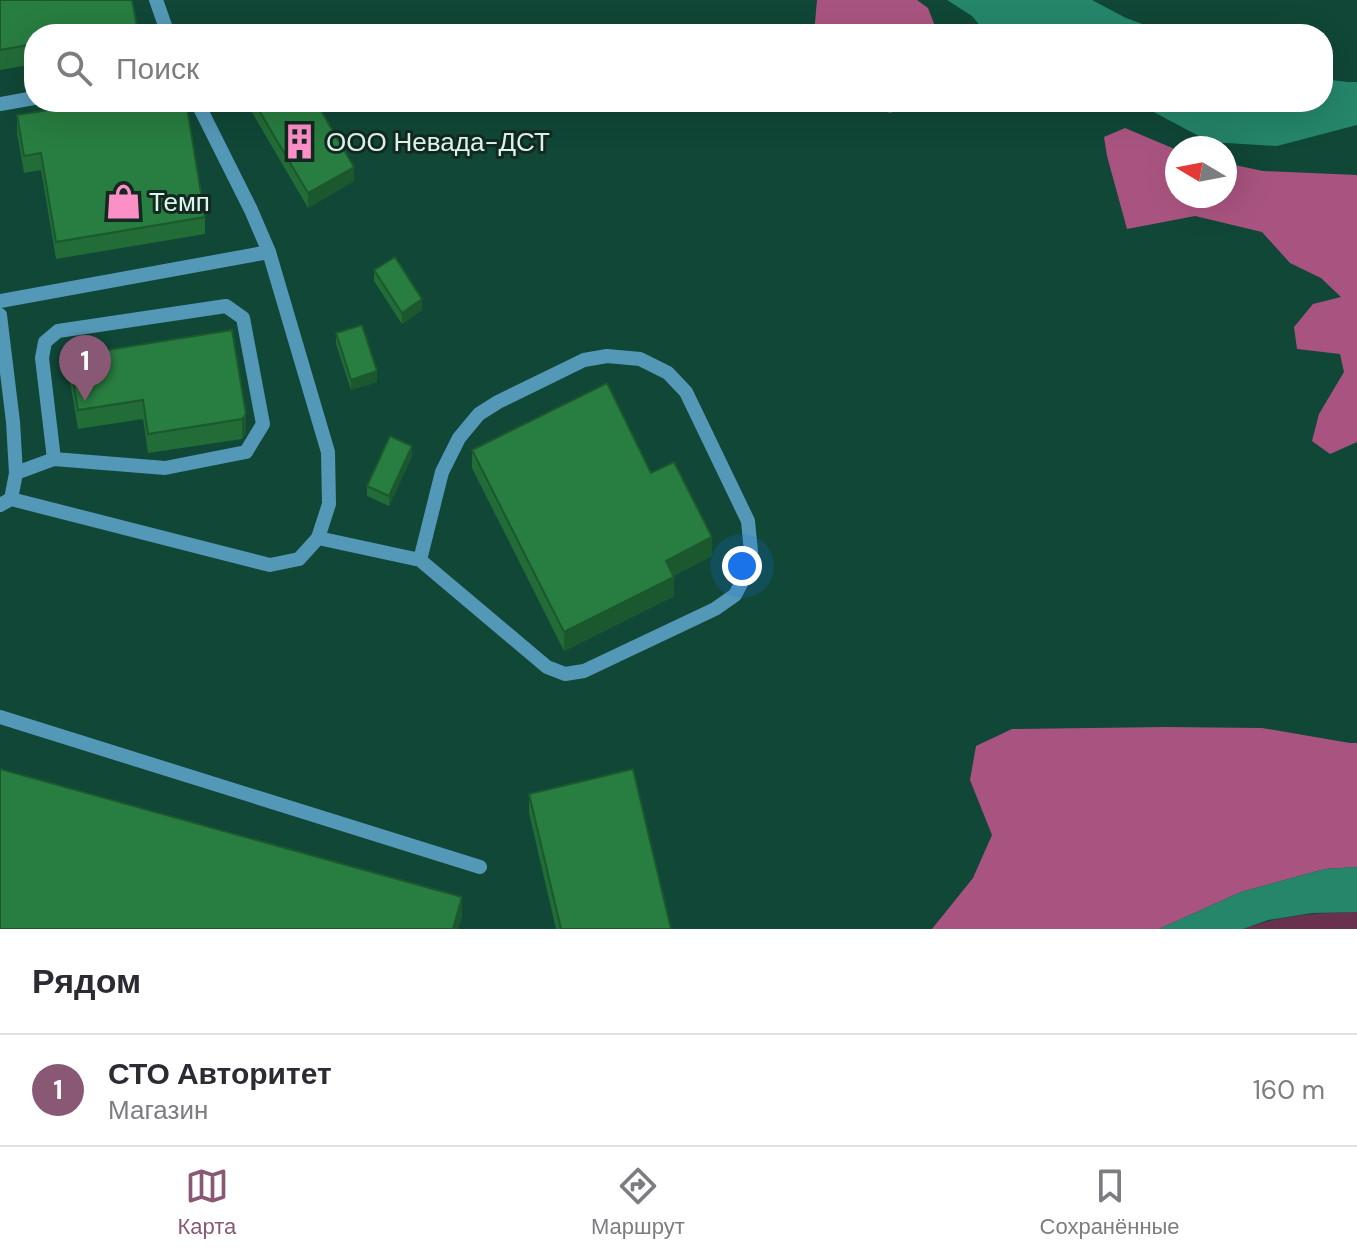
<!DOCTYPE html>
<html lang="ru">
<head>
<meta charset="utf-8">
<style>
	:root { --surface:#fff; --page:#f2f2f3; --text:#2b2b33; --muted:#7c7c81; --line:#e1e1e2; --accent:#895875 }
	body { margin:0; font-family:"DM Sans",sans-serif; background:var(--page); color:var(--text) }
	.compass { position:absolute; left:1165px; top:136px; width:72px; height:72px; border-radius:50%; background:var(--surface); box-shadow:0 8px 32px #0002; rotate:280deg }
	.you { position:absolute; left:742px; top:566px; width:28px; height:28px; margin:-20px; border:6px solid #fff; border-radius:50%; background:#1a73e8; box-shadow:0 0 0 12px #1a73e833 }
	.badge { display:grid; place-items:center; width:52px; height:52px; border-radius:50%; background:var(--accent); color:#fff; font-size:26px; font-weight:700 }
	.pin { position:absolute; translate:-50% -66px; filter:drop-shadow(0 2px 4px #0008) }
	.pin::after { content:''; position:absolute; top:42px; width:28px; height:24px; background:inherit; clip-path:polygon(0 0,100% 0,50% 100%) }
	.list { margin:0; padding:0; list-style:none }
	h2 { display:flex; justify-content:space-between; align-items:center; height:104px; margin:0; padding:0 32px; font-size:34px }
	h2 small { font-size:26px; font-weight:400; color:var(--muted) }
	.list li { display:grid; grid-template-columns:52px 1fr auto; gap:24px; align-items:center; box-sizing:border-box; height:112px; padding:0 32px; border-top:2px solid var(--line) }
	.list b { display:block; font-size:30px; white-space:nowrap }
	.list p { margin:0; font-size:26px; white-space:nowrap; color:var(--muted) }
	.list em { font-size:26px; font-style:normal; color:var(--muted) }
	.icon { flex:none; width:44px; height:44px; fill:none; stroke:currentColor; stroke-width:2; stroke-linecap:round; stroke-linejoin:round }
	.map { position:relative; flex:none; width:1357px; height:929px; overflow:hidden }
	.search { position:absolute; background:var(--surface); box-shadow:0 8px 32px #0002; left:24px; right:24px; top:24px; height:88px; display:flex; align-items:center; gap:20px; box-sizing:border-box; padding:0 28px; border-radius:32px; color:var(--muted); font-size:30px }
	.sheet { height:216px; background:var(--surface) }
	nav { display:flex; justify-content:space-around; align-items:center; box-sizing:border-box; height:112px; border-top:2px solid var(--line); background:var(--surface); font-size:22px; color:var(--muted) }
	nav a { display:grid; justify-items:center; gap:4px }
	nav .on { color:var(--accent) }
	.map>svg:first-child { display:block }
	.green { fill:#6a314f }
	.forest { fill:#a95480 }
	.water { fill:#25866a }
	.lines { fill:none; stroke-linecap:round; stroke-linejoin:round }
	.lane { stroke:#5498b7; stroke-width:14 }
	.wall { fill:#226c37 }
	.shaded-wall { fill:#1c582d }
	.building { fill:#287d40; stroke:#1c582d; stroke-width:2 }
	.labels { text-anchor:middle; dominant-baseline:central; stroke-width:6; stroke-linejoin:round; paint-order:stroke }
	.poi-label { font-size:26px; fill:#dbf5eb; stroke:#132821; text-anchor:start }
</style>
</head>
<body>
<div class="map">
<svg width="1357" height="929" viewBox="0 0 1357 929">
	<rect width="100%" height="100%" fill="#104737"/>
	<!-- green -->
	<path class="green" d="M1357,912V929H1243C1282,915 1316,913 1357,912Z"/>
	<!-- forest -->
	<g class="forest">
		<polygon points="817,0 917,0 928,8 938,34 814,34"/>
		<polygon points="855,102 900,102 891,113"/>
		<polygon points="1125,128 1177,150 1177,196 1225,196 1225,163 1263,171 1357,175 1357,442 1330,454 1312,441 1319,414 1344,372 1340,354 1297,349 1294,327 1313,304 1341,297 1321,278 1290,263 1262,232 1195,216 1127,229 1107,156 1104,137"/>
		<polygon points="1166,727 1262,728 1350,743 1357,743 1357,867 1325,869 1241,892 1159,929 932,929 973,878 992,835 970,780 976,746 1012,729"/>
	</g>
	<!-- water -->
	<g class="water">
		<polygon points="947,0 1092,0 1126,18 1170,34 997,34 982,28 972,16"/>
		<polygon points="1323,79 1348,82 1357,82 1357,125 1277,146 1210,142 1135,102 1323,102"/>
		<polygon points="1357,867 1357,912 1312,913 1268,920 1243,929 1159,929 1241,892 1325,869"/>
	</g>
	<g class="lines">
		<!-- lane -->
		<g class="lane">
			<polyline points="156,0 168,34"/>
			<polyline points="0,104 34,98"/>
			<polyline points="0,301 269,252"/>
			<polyline points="0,315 13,422 16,473 11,499"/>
			<polyline points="16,473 54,459 165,468 246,452 263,424 243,318 226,306 58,331 45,342 42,358 54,459"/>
			<polyline points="0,505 11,499 270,565 299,559 318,538 329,504 328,452 269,252 251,210 197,102"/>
			<polyline points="318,538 420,560 442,472 459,438 479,414 498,402 584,360 607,356 640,359 668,373 686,392 748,521 751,552 745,576 735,595 715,609 584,671 565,674 547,667 420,560"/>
			<polyline points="0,717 480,867"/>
		</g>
	</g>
	<!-- wall -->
	<g class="wall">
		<polygon points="0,0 137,26 137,34 34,34 34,64 0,70"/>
		<polygon points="246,102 319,102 317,104 354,181 308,208"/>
		<polygon points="17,115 205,217 205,234 56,259 41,170 24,173 17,133"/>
		<polygon points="374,270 422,310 402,324 374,281"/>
		<polygon points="232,330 246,433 242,439 148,453 143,419 78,429 69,375 69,356"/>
		<polygon points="336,333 377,382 351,390 336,344"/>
		<polygon points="472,450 651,473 712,556 673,576 674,596 564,651 472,468"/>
		<polygon points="412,456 389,506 367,496 367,486"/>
		<polygon points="529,794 671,929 556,929 529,813"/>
	</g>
	<!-- shaded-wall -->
	<g class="shaded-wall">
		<polygon points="354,167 354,181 308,208 308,193"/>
		<polygon points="422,299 422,310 402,324 402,313"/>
		<polygon points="377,371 377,382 351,390 351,380"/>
		<polygon points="246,414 246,433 242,439 242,419"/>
		<polygon points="412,446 412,456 389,506 389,496"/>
		<polygon points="712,537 712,556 666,579 666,561"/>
		<polygon points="674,577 674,596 564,651 564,632"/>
		<polygon points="462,897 462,917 458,929 453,929"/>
	</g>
	<!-- building -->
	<g class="building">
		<polygon points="0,0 132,0 137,26 92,34 34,34 34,44 0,50"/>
		<polygon points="352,25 358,34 340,34"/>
		<polygon points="99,102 186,102 205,217 56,242 41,153 24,156 17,115"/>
		<polygon points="254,102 316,102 354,167 308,193"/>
		<polygon points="395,257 422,299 402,313 374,270"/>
		<polygon points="362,325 377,371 351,380 336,333"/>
		<polygon points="232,330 246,414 242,419 148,434 143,400 78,410 69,356"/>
		<polygon points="607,383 651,473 674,462 712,537 666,561 674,577 564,632 472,450"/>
		<polygon points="390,436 412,446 389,496 367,486"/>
		<polygon points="0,769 462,897 453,929 0,929"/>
		<polygon points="633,769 671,929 561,929 529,794"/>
	</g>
	<!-- icons -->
	<defs>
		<symbol id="building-bare" viewBox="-9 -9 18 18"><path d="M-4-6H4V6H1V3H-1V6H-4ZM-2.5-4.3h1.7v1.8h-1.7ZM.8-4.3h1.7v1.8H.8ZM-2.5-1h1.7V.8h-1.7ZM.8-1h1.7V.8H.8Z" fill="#fb8fc6" stroke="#132821" stroke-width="2.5" paint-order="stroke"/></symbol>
		<symbol id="shop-bare" viewBox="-9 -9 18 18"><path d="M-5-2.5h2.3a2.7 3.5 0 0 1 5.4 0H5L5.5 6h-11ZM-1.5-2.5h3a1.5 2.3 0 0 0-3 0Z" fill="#fb8fc6" stroke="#132821" stroke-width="2.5" paint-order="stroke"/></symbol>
	</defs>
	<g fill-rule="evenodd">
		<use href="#building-bare" x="274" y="116" width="51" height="51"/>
		<use href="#shop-bare" x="98" y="176" width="51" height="51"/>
	</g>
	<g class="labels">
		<!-- poi labels -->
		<g class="poi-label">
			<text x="326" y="142">ООО Невада-ДСТ</text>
			<text x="149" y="202">Темп</text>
		</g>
	</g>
</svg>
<svg class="compass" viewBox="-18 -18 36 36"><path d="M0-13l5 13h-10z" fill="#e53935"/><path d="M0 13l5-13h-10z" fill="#7c7c81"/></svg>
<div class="you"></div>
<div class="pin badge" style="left:85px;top:401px">1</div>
<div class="search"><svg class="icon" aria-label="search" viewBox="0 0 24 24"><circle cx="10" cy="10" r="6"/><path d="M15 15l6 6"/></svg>Поиск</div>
</div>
<section class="sheet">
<h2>Рядом<small></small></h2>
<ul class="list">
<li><span class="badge">1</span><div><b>СТО Авторитет</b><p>Магазин</p></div><em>160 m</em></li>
</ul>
</section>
<nav>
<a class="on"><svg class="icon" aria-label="map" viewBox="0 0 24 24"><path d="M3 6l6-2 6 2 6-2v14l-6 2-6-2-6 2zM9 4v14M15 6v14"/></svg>Карта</a>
<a><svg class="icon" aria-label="directions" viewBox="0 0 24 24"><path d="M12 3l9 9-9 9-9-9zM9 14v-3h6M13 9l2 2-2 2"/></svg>Маршрут</a>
<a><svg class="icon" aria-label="saved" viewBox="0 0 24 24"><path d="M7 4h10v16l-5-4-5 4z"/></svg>Сохранённые</a>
</nav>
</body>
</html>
